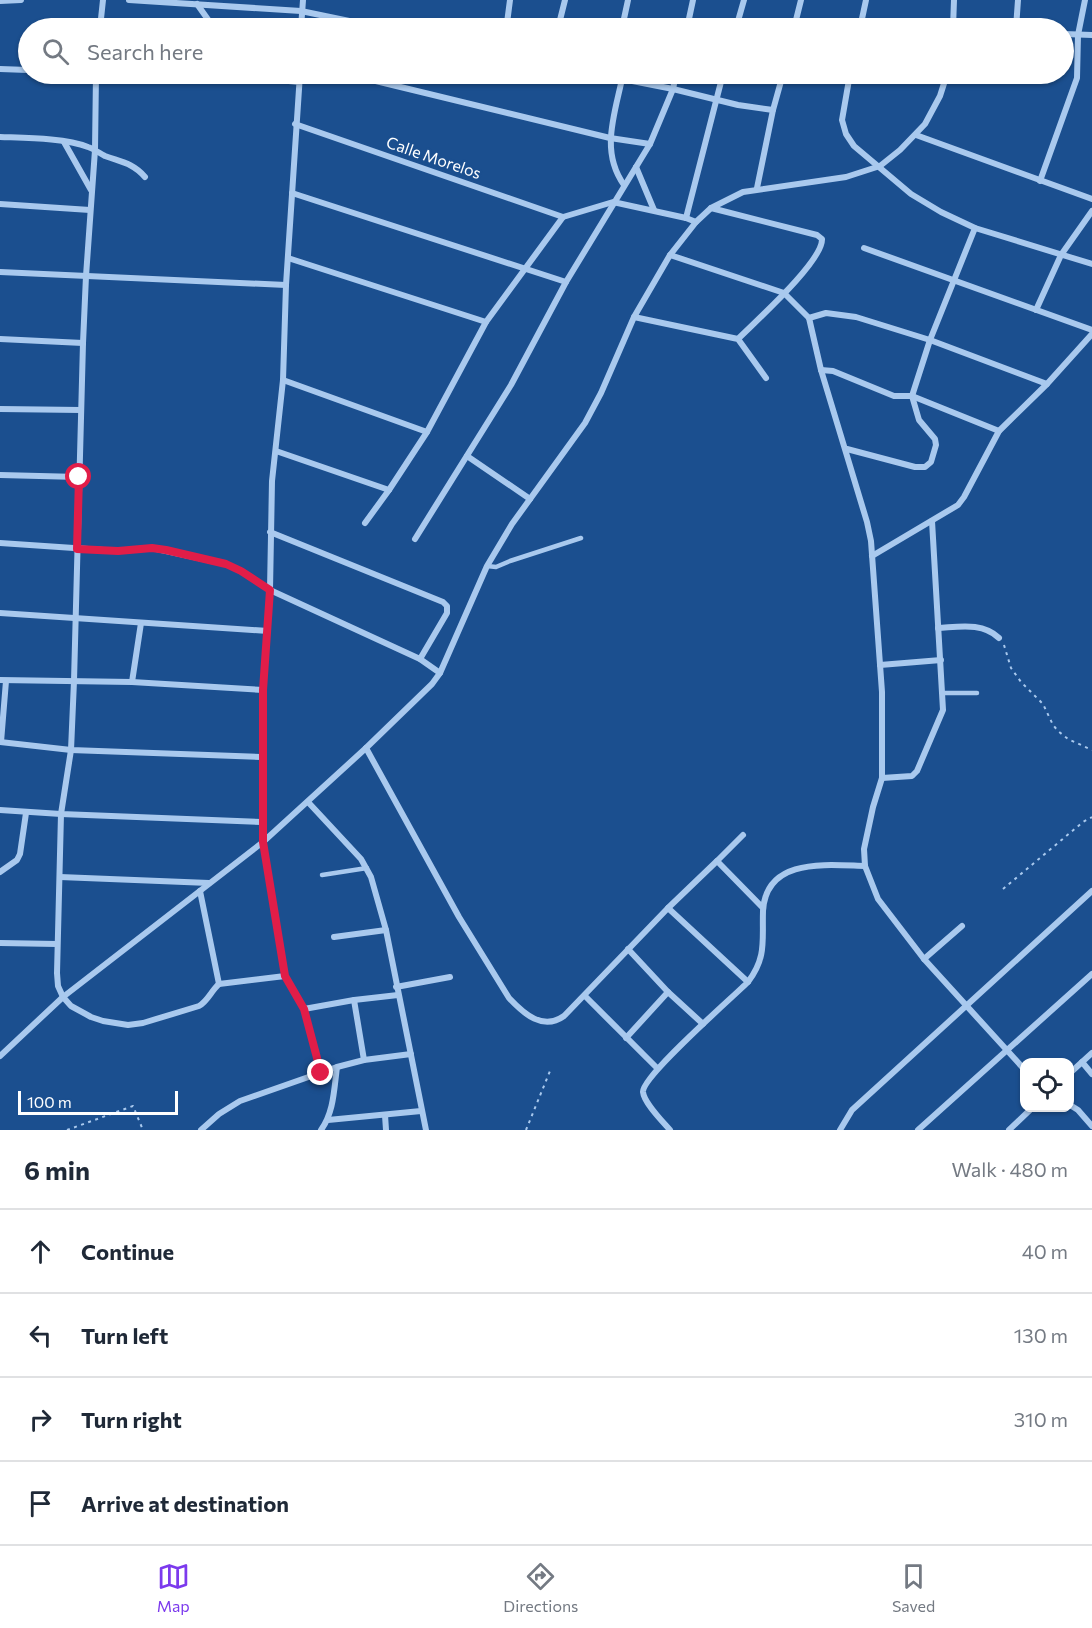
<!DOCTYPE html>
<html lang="en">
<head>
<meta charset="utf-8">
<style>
	:root { --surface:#fff; --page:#f6f6f7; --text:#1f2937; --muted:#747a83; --line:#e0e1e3; --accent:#7c3aed }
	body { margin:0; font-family:Commissioner,sans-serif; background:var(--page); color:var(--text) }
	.controls { position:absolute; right:18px; bottom:18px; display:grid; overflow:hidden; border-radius:12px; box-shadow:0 2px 4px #0004 }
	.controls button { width:54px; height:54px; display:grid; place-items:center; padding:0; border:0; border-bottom:2px solid var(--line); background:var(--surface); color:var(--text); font:30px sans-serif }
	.scale { position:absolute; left:18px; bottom:15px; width:160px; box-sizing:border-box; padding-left:6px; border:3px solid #fff; border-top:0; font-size:16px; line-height:21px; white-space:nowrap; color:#fff; -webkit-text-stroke:4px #1b4f8f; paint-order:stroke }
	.stop { position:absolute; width:18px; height:18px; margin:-14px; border:4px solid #e11d48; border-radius:50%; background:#fff }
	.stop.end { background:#e11d48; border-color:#fff; box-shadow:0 2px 6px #0008 }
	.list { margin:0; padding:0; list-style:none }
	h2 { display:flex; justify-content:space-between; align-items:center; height:78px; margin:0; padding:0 24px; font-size:26px }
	h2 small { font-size:20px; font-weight:400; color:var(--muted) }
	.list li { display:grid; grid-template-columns:39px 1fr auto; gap:18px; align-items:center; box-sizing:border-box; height:84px; padding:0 24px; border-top:2px solid var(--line) }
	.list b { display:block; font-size:22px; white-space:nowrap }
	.list em { font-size:20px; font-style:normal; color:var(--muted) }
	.icon { flex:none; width:33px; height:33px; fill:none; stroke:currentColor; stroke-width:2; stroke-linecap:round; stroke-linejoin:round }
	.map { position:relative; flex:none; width:1092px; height:1130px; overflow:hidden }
	.search { position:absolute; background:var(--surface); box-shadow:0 2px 4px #0004; left:18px; right:18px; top:18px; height:66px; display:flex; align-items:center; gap:15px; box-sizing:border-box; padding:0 21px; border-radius:33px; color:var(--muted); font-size:22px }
	.sheet { height:414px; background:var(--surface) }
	nav { display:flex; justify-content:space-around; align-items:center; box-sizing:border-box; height:84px; border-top:2px solid var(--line); background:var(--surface); font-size:16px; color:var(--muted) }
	nav a { display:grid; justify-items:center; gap:3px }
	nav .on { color:var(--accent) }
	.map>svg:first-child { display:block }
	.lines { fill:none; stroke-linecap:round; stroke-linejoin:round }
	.path { stroke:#a9c9ee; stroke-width:2; stroke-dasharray:3 4.5; stroke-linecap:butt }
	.service { stroke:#a9c9ee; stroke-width:4.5 }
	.minor { stroke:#a9c9ee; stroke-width:6 }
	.route { stroke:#e11d48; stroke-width:8 }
	.labels { text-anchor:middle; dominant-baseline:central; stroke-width:4.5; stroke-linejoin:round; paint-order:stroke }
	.street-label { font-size:16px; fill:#fff; stroke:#1b4f8f }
</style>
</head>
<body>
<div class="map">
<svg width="1092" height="1130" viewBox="0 0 1092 1130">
	<rect width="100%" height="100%" fill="#1b4f8f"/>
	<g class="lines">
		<!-- path -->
		<g class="path">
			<polyline points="1004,645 1011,668 1021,682 1043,704 1053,725 1058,731 1068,739 1092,750"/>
			<polyline points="1003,889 1083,822 1092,817"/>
			<polyline points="67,1130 133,1106 143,1130"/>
			<polyline points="526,1130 550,1071"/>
		</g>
		<!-- service -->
		<g class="service">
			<polyline points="487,566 496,567 510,561 581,538"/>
			<polyline points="943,693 977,693"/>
			<polyline points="322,875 367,868"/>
		</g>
		<!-- minor -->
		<g class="minor">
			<polyline points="129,0 301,11 383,28"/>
			<polyline points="0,1 21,0"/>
			<polyline points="197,4 214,28"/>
			<polyline points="507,23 510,0"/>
			<polyline points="100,28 103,0"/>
			<polyline points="301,28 303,0"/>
			<polyline points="558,28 565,0"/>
			<polyline points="622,28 628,0"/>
			<polyline points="687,28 693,0"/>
			<polyline points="736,28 744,0"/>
			<polyline points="794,28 801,0"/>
			<polyline points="860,28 866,0"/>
			<polyline points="953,28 954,0"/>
			<polyline points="953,28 967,28"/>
			<polyline points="1016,28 1018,0"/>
			<polyline points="1064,34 1092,35"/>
			<polyline points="0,69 28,70"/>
			<path d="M96,74L95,150L86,276L83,343L74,681L71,750L61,814L57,973L58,986L63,997L71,1006L91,1017L103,1021L128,1025L143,1023L199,1006C208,1001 211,991 219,984L285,976"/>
			<polyline points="136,74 258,78 299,82"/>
			<polyline points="300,74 286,285 283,380 272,481 270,590 263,690 262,822 263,842 285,976 304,1009 321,1073"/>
			<polyline points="347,74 610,138 650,144"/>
			<polyline points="597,74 673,89 738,105 773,110 783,74"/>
			<path d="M623,74C616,111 599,150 624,185"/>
			<polyline points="830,74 849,79"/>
			<polyline points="850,74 842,120 846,134 854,146 911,194 941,212 975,228 1092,264"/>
			<polyline points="295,124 563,217"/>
			<polyline points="916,135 1092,199"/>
			<path d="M0,137C25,138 65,138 88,147C94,149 99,153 105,156C121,162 133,163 145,177"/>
			<polyline points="64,142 91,190"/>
			<polyline points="636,167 654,210"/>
			<polyline points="1040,181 1077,78 1078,35 1085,0"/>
			<polyline points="757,188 773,110"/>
			<polyline points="292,193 566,282"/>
			<polyline points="0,204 90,210"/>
			<path d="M711,208L817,235L822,239C823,261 756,321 738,339"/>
			<polyline points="686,218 723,74"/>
			<polyline points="864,248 1092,330"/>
			<polyline points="670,255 784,293 809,318 826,313 856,317 930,340 1047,384"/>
			<polyline points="288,258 486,322"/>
			<polyline points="0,272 286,285"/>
			<polyline points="1036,310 1061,255 1092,211"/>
			<polyline points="634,317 738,339 766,378"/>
			<polyline points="809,318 821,370 867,522 871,541 882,692 882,778 873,807 864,849 865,866 878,899 924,959 1024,1069"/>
			<polyline points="0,339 83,343"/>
			<polyline points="821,370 833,371 894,396 912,396 999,431"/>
			<polyline points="283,380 427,432"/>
			<polyline points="0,409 81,410"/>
			<polyline points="847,449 915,467 925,467 931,462 936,445 935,439 919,420 912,396 930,340 975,228"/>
			<polyline points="276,451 389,490 427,432 486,322 563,217 613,202 686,218 696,222"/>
			<polyline points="467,456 530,499"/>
			<polyline points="0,475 79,477"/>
			<polyline points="365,523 389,490"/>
			<polyline points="270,532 443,602 447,606 447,613 420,659"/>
			<polyline points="415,539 511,385 566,282 650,144 673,89 676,74"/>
			<polyline points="0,543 118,551 152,548 226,564 241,571 270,590 420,659 440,673"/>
			<polyline points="872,556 958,505 964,497 999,431 1047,384 1092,334"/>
			<polyline points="0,613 268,631"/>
			<path d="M938,628C959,627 982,622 999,638"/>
			<polyline points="880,665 941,660"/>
			<polyline points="0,680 132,682 263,690"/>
			<polyline points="132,682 141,623"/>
			<polyline points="0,742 71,750 261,757"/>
			<polyline points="1,742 6,681"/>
			<path d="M366,748L459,917L509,998C524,1014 543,1031 564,1016L668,908L717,861L763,908"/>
			<polyline points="882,778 912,776 917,771 943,710 932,521"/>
			<polyline points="308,802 361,859 371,877 386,930 426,1130"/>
			<polyline points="0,810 61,814 262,822"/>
			<polyline points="717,861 743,835"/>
			<polyline points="0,872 17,860 20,854 26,813"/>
			<polyline points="60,877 209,883"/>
			<polyline points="200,891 219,984"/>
			<polyline points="668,908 748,982"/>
			<polyline points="334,937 386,930"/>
			<polyline points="0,943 57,944"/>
			<polyline points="628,949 668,992 703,1024"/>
			<polyline points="924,959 962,926"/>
			<polyline points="396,987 450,977"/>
			<polyline points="585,996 657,1068"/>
			<polyline points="354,1000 364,1060"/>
			<polyline points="304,1009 354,1000 398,995"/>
			<polyline points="626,1038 668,992"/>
			<polyline points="0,1056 63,997 263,842 366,748 432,684 440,673 487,566 512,524 585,423 601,393 634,317 670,255 696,222 711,208 743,192 846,177 880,166 900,150 925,124 940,96 947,74"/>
			<polyline points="1082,1062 1092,1074"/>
			<polyline points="1070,1073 1092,1053"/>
			<polyline points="1070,1105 1078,1110 1092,1126"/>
			<polyline points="385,1115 386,1130"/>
			<polyline points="328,1120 421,1111"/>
			<polyline points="201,1130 219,1114 240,1101 337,1067 364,1060 411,1054"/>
			<path d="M321,1130C334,1112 334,1089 337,1067"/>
			<path d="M670,1130C663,1122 644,1103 643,1092C642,1076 732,998 748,982C767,957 762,940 763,911C766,857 827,865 865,866"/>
			<polyline points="840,1130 852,1110 1092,891"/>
			<polyline points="918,1130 1092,974"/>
			<polyline points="1009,1130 1032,1108"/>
		</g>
	</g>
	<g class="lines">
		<!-- route -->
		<polyline class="route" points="79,477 77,549 118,551 152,548 166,550 226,564 241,571 270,590 263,690 263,842 285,976 304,1009 321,1073"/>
	</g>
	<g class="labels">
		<!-- street labels -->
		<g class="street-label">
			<text transform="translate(434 157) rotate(19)">Calle Morelos</text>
		</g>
	</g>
</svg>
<div class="controls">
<button><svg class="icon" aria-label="locate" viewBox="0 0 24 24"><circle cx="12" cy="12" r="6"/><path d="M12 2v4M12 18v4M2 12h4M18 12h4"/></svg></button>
</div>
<div class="scale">100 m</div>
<div class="stop" style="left:79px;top:477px"></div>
<div class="stop end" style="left:321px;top:1073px"></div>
<div class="search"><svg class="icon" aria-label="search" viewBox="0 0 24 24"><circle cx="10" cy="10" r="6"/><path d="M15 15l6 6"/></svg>Search here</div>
</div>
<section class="sheet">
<h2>6 min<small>Walk · 480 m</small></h2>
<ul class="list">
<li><svg class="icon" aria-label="ahead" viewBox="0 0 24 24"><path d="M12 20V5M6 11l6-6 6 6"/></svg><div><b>Continue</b></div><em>40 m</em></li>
<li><svg class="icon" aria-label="left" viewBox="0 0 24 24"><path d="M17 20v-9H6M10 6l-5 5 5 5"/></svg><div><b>Turn left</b></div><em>130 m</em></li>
<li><svg class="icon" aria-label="right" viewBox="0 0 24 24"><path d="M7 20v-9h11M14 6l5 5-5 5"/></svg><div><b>Turn right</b></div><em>310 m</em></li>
<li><svg class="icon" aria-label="arrive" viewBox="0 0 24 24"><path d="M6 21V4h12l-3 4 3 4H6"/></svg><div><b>Arrive at destination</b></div></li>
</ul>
</section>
<nav>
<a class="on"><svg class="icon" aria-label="map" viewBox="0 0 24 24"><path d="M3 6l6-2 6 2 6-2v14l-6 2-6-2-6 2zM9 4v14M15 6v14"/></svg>Map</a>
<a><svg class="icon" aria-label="directions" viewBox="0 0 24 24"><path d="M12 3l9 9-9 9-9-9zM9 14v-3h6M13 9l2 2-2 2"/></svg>Directions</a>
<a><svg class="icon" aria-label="saved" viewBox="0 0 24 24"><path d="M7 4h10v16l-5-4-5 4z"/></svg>Saved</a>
</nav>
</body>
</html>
